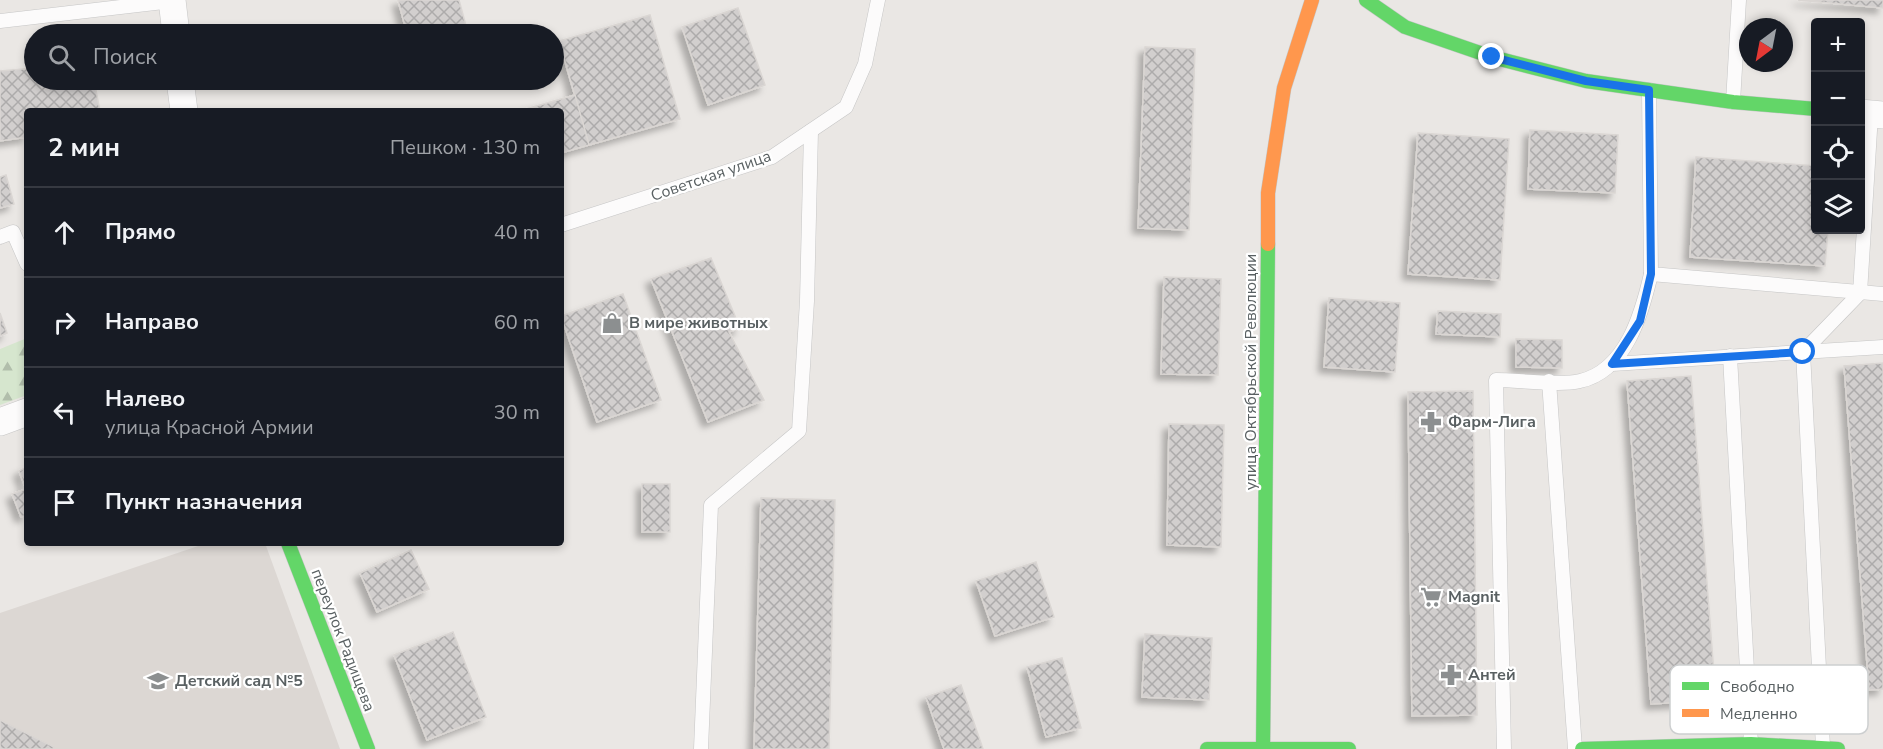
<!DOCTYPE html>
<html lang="ru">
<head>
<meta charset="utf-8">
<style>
	:root { --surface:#171b24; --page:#242831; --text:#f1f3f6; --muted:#9ea1a6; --line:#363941 }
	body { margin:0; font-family:"Nunito Sans",sans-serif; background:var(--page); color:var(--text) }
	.controls { position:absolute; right:18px; top:18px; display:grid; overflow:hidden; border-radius:6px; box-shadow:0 3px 9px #0003 }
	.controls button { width:54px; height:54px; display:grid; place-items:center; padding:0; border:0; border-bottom:2px solid var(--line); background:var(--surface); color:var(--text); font:30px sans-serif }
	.compass { position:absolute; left:1739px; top:18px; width:54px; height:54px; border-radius:50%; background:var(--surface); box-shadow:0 3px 9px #0003; rotate:212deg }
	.stop { position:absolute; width:18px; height:18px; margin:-14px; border:4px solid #1a73e8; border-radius:50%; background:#fff }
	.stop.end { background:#1a73e8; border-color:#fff; box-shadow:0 2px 6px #0008 }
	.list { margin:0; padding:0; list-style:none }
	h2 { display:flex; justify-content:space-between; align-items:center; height:78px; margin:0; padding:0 24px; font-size:26px }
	h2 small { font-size:20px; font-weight:400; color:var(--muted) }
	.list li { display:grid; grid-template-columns:39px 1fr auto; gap:18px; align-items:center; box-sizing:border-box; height:90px; padding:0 24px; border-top:2px solid var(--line) }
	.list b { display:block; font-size:22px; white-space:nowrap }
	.list p { margin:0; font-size:20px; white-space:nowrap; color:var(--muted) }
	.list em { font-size:20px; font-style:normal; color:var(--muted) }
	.icon { flex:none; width:33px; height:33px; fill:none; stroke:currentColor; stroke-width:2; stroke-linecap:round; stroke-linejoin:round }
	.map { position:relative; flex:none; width:1883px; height:749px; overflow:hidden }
	.search { position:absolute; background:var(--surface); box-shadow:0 3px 9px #0003; left:24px; top:24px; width:540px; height:66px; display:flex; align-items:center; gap:15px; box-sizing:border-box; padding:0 21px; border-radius:33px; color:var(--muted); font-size:22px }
	.panel { position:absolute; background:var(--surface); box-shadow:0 3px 9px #0003; left:24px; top:108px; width:540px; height:438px; border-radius:6px }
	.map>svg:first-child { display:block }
	.education { fill:#dcd7d3 }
	.forest { fill:url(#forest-firs) }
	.building { fill:url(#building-cross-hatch); stroke:#dad6d3; stroke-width:1.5; filter:url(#shadow) }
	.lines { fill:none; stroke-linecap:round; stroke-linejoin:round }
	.lane-casing { stroke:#c6c6c6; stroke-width:15 }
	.street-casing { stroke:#c6c6c6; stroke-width:28 }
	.fast-casing { stroke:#c5c6c6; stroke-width:15 }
	.slow-casing { stroke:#c5c6c6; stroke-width:15 }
	.lane { stroke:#fcfbfb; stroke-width:14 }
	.street { stroke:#fcfbfb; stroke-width:27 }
	.fast { stroke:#63d668; stroke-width:14 }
	.slow { stroke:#ff974d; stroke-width:14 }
	.route { stroke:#1a73e8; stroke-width:8 }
	.labels { text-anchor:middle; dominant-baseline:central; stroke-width:4.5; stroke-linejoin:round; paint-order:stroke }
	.street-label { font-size:16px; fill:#596062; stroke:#fff }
	.poi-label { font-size:16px; font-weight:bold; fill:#596062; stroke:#fff; text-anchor:start }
	.key { fill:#fff; stroke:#cdcfd0; stroke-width:1.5 }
	.key-label { font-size:16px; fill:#596062 }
</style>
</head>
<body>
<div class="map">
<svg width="1883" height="749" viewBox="0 0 1883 749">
	<defs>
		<pattern id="forest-firs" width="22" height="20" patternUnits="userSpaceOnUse" patternTransform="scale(1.5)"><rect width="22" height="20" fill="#d6e6ce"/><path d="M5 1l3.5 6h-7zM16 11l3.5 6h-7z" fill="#b1beab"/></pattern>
		<pattern id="building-cross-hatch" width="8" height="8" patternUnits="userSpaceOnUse" patternTransform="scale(1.5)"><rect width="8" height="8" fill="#d2cfce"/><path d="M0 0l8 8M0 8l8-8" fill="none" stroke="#adabab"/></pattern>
		<filter id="shadow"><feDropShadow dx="-5.5" dy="5.5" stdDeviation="3" flood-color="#0004"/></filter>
	</defs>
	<rect width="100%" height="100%" fill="#eae7e4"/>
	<!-- education -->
	<polygon class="education" points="207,543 265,543 340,749 0,749 0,613"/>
	<!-- forest -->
	<polygon class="forest" points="27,338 27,395 0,405 0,349"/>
	<!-- building -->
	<g class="building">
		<polygon points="398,0 459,0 468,33 407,34"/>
		<polygon points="1798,0 1883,0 1883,8"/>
		<polygon points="738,8 765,85 708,105 682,27"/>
		<polygon points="650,15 680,119 589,145 559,41"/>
		<polygon points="1145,47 1195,49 1189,230 1138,228"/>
		<polygon points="34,68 34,80 94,80 100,111 27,111 27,137 0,141 0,71"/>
		<polygon points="575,95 589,145 561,153 561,111 519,111"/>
		<polygon points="1530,130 1618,135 1615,193 1528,189"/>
		<polygon points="1418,133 1509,139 1500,280 1408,274"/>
		<polygon points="1696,157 1816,166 1816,230 1828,230 1825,266 1690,257"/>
		<polygon points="6,175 14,204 0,208 0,177"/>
		<polygon points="711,258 740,328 729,332 764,400 708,422 651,279"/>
		<polygon points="1164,277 1221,279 1218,375 1161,374"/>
		<polygon points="623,294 661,400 597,422 561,316"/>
		<polygon points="1329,298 1400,303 1395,372 1324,367"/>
		<polygon points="1438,311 1501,314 1500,337 1436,334"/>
		<polygon points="0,313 7,333 0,336"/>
		<polygon points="1516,339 1562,340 1562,368 1516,367"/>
		<polygon points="1883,363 1883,689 1869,690 1844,366"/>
		<polygon points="1691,376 1716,700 1651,704 1627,381"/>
		<polygon points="1473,391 1477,715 1412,716 1408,392"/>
		<polygon points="1169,424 1224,425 1221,547 1167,545"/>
		<polygon points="27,467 27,515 21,517 12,494 26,489 19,471"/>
		<rect x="642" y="484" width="28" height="48"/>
		<polygon points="761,498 835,500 829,749 754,749"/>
		<polygon points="411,550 429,589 377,612 360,573"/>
		<polygon points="1036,562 1054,617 995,636 976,581"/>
		<polygon points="453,632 486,717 427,740 394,655"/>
		<polygon points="1145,634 1212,638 1209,700 1142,697"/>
		<polygon points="1062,658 1081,728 1046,737 1027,667"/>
		<polygon points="961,685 983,749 944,749 926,697"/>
		<polygon points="0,720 54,747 53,749 0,749"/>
	</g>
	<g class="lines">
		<defs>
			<g id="lane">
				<polyline points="0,21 172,1"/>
				<polyline points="1649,90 1651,274 1883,294"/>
				<polyline points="1733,102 1739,0"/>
				<polyline points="561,225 772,157 846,107 865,64 878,0"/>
				<polyline points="0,237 13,232 27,264"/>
				<polyline points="1730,356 1751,744"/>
				<polyline points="1612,364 1883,347"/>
				<polyline points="1549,381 1575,749"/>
				<polyline points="1823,747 1803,352 1860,293 1871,114"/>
				<polyline points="701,749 711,505 799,431 807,301 811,131"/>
				<path d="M1504,749L1496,380C1518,380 1560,386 1580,381C1626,371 1642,313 1651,274"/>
			</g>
			<g id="street">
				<polyline points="172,0 176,34"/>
				<polyline points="180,80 184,111"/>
				<polyline points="1860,113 1883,115"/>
				<polyline points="0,422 27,412"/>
			</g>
			<g id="fast">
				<polyline points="1366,0 1405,27 1492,57 1586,81 1733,102 1816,109"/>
				<polyline points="288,543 368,749"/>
				<polyline points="1207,749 1349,749"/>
				<polyline points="1263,749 1268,244"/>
				<polyline points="1582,749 1751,744 1838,749"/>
			</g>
			<polyline id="slow" points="1268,244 1268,193 1284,88 1312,0"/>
		</defs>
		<!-- lane casing -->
		<use href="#lane" class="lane-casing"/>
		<!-- street casing -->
		<use href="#street" class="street-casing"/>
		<!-- fast casing -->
		<use href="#fast" class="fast-casing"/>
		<!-- slow casing -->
		<use href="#slow" class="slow-casing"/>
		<!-- lane -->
		<use href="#lane" class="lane"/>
		<!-- street -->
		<use href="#street" class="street"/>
		<!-- fast -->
		<use href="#fast" class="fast"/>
		<!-- slow -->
		<use href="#slow" class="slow"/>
	</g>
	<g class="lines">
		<!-- route -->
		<polyline class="route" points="1492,57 1586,81 1649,90 1651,274 1640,321 1612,364 1803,352"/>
	</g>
	<!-- icons -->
	<defs>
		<symbol id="shop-bare" viewBox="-9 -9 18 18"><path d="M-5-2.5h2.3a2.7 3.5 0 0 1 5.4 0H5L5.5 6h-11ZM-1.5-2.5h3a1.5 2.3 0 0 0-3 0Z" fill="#8c8f90" stroke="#fff" stroke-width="2.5" paint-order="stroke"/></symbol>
		<symbol id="pharmacy-bare" viewBox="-9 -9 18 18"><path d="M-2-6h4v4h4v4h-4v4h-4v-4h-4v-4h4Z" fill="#8c8f90" stroke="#fff" stroke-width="2.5" paint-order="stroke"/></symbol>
		<symbol id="supermarket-bare" viewBox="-9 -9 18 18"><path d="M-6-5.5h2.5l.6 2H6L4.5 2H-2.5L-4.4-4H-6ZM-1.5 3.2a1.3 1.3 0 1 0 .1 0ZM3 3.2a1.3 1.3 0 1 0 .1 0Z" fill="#8c8f90" stroke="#fff" stroke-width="2.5" paint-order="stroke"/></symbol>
		<symbol id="school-bare" viewBox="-9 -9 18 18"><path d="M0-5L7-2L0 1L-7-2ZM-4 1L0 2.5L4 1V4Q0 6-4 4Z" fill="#8c8f90" stroke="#fff" stroke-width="2.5" paint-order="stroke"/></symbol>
	</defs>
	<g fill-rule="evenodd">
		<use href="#shop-bare" x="597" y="308" width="30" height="30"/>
		<use href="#pharmacy-bare" x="1416" y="407" width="30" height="30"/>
		<use href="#supermarket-bare" x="1416" y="582" width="30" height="30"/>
		<use href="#pharmacy-bare" x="1436" y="660" width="30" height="30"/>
		<use href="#school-bare" x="143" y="666" width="30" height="30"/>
	</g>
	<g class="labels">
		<!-- street labels -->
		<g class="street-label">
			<text transform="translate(711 176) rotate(-19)">Советская улица</text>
			<text transform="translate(1251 372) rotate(-90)">улица Октябрьской Революции</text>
			<text transform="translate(343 640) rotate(69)">переулок Радищева</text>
		</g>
		<!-- poi labels -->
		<g class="poi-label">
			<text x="629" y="323">В мире животных</text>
			<text x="1448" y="422">Фарм-Лига</text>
			<text x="1448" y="597">Magnit</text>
			<text x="1468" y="675">Антей</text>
			<text x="175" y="681">Детский сад №5</text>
		</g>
	</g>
	<!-- legend -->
	<rect x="1670" y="665" width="198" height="69" rx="9" class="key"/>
	<rect x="1682" y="682" width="27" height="8" fill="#63d668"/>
	<rect x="1682" y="709" width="27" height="8" fill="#ff974d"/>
	<g class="key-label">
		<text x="1720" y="692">Свободно</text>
		<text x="1720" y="719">Медленно</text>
	</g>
</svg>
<div class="controls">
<button>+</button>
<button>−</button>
<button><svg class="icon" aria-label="locate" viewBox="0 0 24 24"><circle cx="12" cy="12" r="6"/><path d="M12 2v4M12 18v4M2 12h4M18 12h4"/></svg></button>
<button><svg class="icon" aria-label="layers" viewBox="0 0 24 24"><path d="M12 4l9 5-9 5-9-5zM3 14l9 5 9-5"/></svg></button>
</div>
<svg class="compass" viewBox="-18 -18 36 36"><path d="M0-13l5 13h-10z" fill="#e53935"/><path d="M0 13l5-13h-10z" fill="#9ea1a6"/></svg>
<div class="stop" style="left:1803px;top:352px"></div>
<div class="stop end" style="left:1492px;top:57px"></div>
<div class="search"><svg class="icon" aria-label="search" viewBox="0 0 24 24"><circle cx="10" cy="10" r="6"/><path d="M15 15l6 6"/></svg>Поиск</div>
<section class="panel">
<h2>2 мин<small>Пешком · 130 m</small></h2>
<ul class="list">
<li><svg class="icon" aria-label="ahead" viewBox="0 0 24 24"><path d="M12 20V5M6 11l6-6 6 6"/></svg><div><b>Прямо</b></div><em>40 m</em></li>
<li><svg class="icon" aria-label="right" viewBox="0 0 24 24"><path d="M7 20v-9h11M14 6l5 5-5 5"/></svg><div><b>Направо</b></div><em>60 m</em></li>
<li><svg class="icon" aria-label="left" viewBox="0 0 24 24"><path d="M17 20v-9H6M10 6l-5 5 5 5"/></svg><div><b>Налево</b><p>улица Красной Армии</p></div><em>30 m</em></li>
<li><svg class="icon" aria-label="arrive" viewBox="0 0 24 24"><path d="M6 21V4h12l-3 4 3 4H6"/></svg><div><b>Пункт назначения</b></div></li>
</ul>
</section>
</div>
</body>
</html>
